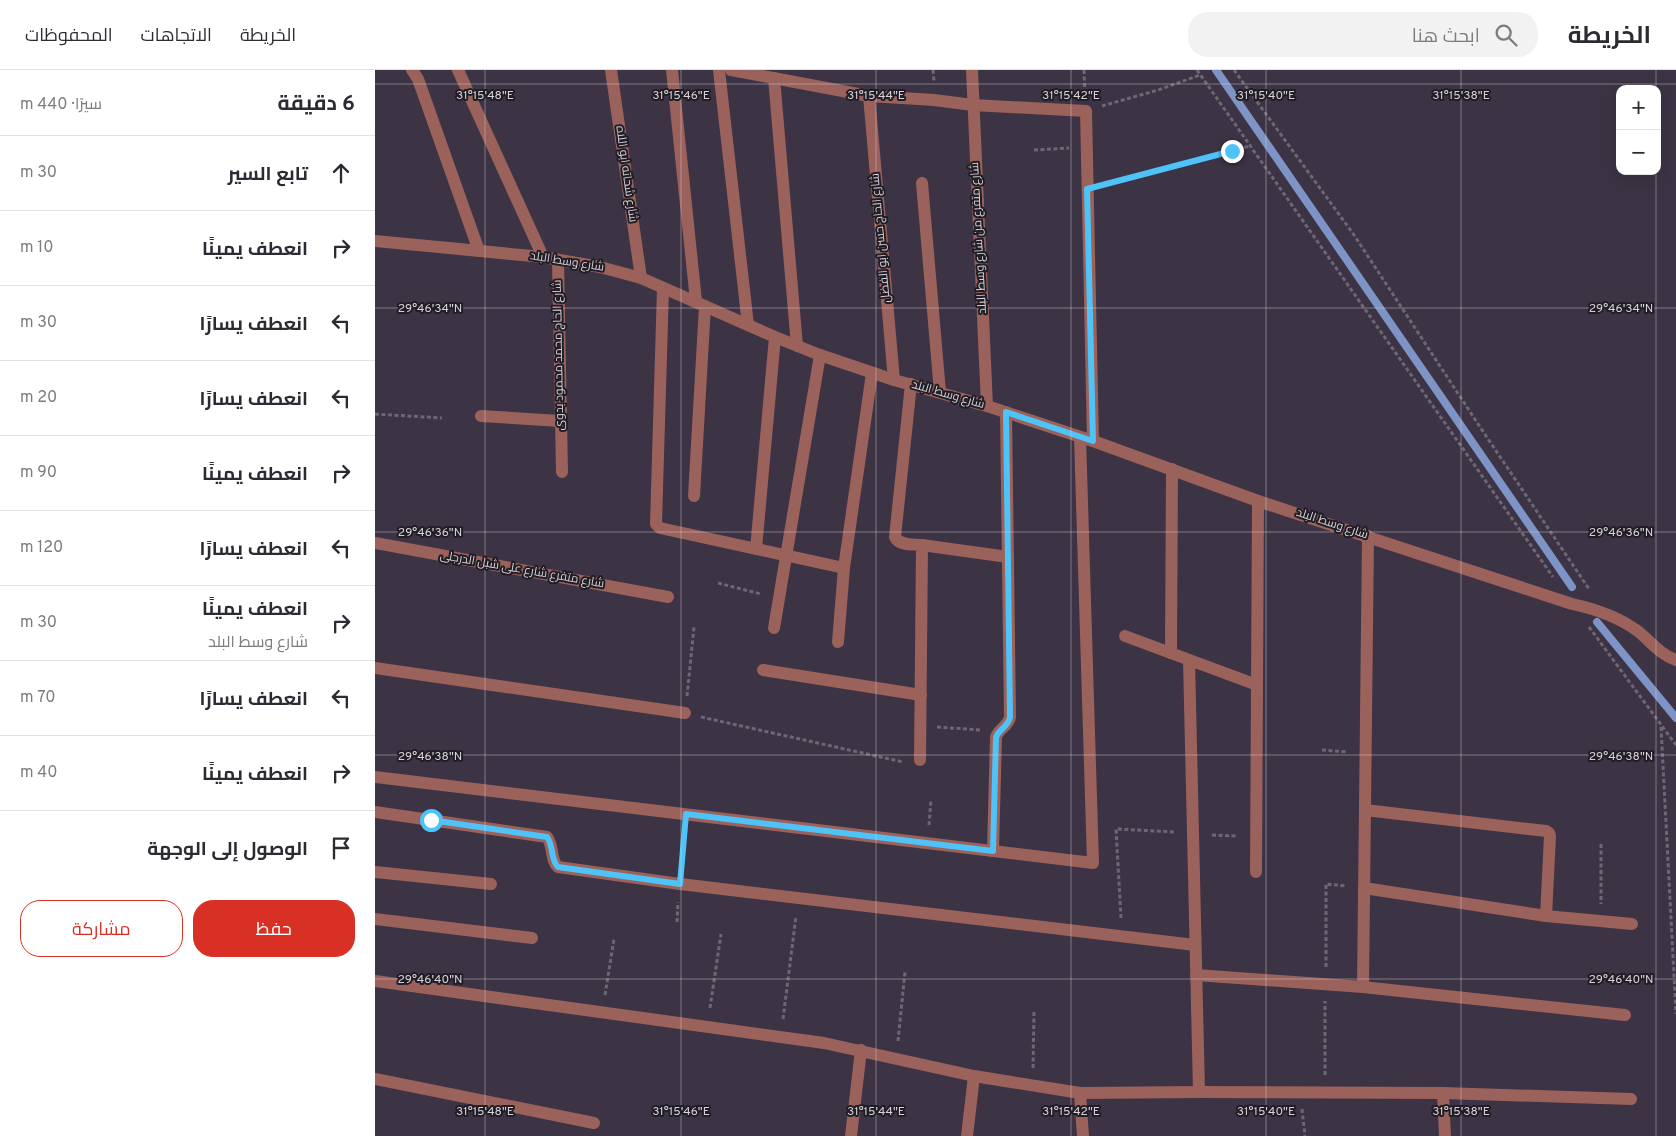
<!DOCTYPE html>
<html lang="ar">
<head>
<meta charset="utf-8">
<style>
	:root { --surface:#fff; --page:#f2f2f3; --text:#2b2b33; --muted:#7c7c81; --line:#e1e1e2; --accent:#d93025 }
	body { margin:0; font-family:Overpass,Cairo,sans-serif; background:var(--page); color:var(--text); direction:rtl }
	.controls { position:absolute; right:15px; top:15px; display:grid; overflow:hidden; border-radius:10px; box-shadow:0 5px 20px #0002 }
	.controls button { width:45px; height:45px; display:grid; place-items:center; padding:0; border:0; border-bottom:1px solid var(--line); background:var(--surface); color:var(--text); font:25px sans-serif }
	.stop { position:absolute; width:15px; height:15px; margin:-11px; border:4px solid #4fc3f7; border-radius:50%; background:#fff }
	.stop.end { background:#4fc3f7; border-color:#fff; box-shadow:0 1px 5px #0008 }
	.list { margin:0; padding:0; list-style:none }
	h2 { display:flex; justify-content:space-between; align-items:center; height:65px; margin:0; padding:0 20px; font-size:21px }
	h2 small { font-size:16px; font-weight:400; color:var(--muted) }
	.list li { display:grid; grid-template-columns:32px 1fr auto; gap:15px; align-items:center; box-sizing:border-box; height:75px; padding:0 20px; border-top:1px solid var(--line) }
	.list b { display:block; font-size:19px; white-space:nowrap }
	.list p { margin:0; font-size:16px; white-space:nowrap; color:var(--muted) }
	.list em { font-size:16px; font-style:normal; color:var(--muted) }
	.actions { display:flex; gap:10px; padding:15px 20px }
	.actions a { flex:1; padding:11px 0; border:1px solid var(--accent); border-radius:20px; text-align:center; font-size:18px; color:var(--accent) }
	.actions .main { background:var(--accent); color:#fff }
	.icon { flex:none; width:28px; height:28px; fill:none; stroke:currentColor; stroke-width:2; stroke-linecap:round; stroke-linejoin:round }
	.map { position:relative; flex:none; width:1301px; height:1066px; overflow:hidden; direction:ltr }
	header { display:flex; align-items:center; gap:30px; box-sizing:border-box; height:70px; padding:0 25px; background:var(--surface); border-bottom:1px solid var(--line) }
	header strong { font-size:24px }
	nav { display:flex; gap:28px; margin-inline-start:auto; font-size:18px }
	.search { width:350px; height:45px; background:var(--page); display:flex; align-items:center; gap:12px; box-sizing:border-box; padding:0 18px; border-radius:20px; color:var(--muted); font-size:19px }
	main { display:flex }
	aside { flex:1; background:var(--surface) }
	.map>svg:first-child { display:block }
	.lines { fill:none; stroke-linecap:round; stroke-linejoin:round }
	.stream { stroke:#7e94c6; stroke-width:8 }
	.path { stroke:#6e6675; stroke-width:3; stroke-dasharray:4 2.5; stroke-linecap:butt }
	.minor { stroke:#9b615b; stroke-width:12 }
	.route { stroke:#4fc3f7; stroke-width:6 }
	.ticks { fill:none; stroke:#d7d2dc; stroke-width:1; stroke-opacity:0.45 }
	.labels { text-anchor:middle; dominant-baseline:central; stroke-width:4; stroke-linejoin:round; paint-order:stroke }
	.street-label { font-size:12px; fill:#d7d2dc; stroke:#211d24 }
	.ticks-label { font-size:12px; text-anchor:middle; fill:#d7d2dc; stroke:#211d24; stroke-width:4; stroke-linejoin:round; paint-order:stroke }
</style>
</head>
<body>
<header>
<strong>الخريطة</strong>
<div class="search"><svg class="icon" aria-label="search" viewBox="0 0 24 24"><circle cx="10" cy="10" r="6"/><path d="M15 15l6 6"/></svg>ابحث هنا</div>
<nav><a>الخريطة</a><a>الاتجاهات</a><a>المحفوظات</a></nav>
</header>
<main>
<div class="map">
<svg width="1301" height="1066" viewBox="0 0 1301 1066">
	<rect width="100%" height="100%" fill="#3c3344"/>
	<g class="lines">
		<!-- stream -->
		<g class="stream">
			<polyline points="841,0 1197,517"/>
			<polyline points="1222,552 1301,648"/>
		</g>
		<!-- path -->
		<g class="path">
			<polyline points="558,0 559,12"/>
			<polyline points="709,0 710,24"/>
			<polyline points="822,0 1178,507"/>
			<polyline points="859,0 979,165 1105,357 1214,519"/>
			<polyline points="727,36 783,20 825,5"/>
			<polyline points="659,80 694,78"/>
			<polyline points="731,114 875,76"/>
			<polyline points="0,344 67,348"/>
			<polyline points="343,513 386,524"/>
			<polyline points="1214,557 1301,675"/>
			<polyline points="312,626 319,557"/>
			<polyline points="326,647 528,692"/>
			<polyline points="562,657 606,660"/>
			<polyline points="1286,657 1301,944"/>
			<polyline points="947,680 973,682"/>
			<polyline points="554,755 556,730"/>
			<polyline points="837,765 863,766"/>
			<polyline points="1226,774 1226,834"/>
			<polyline points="306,796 309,762"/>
			<polyline points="746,848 741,759 801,762"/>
			<polyline points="302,852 303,832"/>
			<polyline points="951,897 951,814 971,816"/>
			<polyline points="230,925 239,869"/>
			<polyline points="335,938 346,864"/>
			<polyline points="408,949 421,846"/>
			<polyline points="523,971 530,902"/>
			<polyline points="658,998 659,941"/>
			<polyline points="950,1005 950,931"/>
			<polyline points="927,1039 930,1066"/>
		</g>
		<!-- minor -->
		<g class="minor">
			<polyline points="37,0 43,9 104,181"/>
			<polyline points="83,0 168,187"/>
			<polyline points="236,0 266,208"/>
			<polyline points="297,0 321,231"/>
			<polyline points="344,0 373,255"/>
			<polyline points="356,0 494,26 559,30 598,35 711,41 718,371"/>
			<polyline points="597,0 612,336"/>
			<polyline points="399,8 422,276"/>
			<polyline points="494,26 519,310"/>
			<polyline points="547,113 565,322"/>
			<path d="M0,171L168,187L225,197L266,208L400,267L445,285L519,310L612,336L718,371L883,431L1197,534C1221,539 1244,547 1264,562C1276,572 1286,585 1301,590"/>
			<polyline points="183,190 187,402"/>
			<polyline points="288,218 281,454 285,458 469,498"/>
			<path d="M536,314L520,467C524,476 538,474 547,475L545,690"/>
			<polyline points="106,346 185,351"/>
			<polyline points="319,426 330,236"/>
			<polyline points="0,473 293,527"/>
			<polyline points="547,475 633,487"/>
			<polyline points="381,479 400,267"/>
			<polyline points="399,558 445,285"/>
			<polyline points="750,566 882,615"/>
			<polyline points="463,572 469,498 497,303"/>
			<polyline points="796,583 797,399"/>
			<polyline points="814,590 824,1022"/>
			<polyline points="0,598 310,643"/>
			<polyline points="388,600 546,625"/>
			<polyline points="0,707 718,793 705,367"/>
			<polyline points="990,740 1171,761 1174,763 1175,766 1171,846"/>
			<path d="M0,742L172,767C179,776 175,790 183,797L305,814L820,875"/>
			<path d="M618,781L621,667C624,658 633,657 635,647L631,342"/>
			<polyline points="0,802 116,814"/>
			<polyline points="881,802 883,431"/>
			<polyline points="989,818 1171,846 1257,854"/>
			<polyline points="0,849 157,868"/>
			<polyline points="821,905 988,917 1250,945"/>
			<polyline points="0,911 449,973 599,1006 705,1023 824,1022 1068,1023 1256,1029"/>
			<polyline points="988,917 993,466"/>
			<polyline points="0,1009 219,1053"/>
			<polyline points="705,1023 708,1066"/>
			<polyline points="1068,1023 1070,1066"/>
			<polyline points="476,1066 486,980"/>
			<polyline points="592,1066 599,1006"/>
		</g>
	</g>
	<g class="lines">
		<!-- route -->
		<path class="route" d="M56,750L172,767C179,776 175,789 183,797L305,814L311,744L618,781L621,667C625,658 633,657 635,647L631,342L718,371L712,119L857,81"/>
	</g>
	<!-- ticks -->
	<path class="ticks" d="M110,0V1066M306,0V1066M501,0V1066M696,0V1066M891,0V1066M1086,0V1066M1281,0V19M0,14H1301M1281,101V1066M0,238H1301M0,462H1301M0,685H1301M0,909H1301"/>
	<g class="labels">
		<!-- street labels -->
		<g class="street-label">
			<text transform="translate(251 104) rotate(82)">شارع شحاته ابو اللاه</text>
			<text transform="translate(506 168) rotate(-95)">شارع الحاج حسن ابو الفضل</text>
			<text transform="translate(604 168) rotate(-93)">شارع متفرع من شارع وسط البلد</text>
			<text transform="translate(192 192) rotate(9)">شارع وسط البلد</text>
			<text transform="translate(184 285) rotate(-91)">شارع الحاج محمد محمود بدوى</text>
			<text transform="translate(573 325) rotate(16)">شارع وسط البلد</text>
			<text transform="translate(957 454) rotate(18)">شارع وسط البلد</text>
			<text transform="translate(147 500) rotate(10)">شارع متفرع شارع على شبل الدرجلى</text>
		</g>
	</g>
	<g class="ticks-label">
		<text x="110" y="29">31°15'48"E</text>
		<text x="306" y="29">31°15'46"E</text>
		<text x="501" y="29">31°15'44"E</text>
		<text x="696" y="29">31°15'42"E</text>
		<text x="891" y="29">31°15'40"E</text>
		<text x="1086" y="29">31°15'38"E</text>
		<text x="1246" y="242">29°46'34"N</text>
		<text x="55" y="242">29°46'34"N</text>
		<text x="1246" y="466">29°46'36"N</text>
		<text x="55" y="466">29°46'36"N</text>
		<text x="1246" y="690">29°46'38"N</text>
		<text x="55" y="690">29°46'38"N</text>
		<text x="1246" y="913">29°46'40"N</text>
		<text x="55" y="913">29°46'40"N</text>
		<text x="110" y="1045">31°15'48"E</text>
		<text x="306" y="1045">31°15'46"E</text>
		<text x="501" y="1045">31°15'44"E</text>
		<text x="696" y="1045">31°15'42"E</text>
		<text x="891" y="1045">31°15'40"E</text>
		<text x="1086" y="1045">31°15'38"E</text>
	</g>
</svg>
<div class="controls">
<button>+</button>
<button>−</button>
</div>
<div class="stop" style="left:56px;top:750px"></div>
<div class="stop end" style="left:857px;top:81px"></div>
</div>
<aside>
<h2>6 دقيقة<small>سيرًا · 440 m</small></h2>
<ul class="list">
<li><svg class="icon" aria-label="ahead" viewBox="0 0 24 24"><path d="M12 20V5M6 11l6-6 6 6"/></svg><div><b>تابع السير</b></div><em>30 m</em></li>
<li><svg class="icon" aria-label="right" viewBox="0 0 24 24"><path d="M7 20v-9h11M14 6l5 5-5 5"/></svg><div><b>انعطف يمينًا</b></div><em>10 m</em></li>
<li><svg class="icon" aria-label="left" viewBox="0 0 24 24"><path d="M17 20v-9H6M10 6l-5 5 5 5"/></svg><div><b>انعطف يسارًا</b></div><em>30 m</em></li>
<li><svg class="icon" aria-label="left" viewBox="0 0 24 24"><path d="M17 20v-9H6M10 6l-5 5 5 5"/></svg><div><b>انعطف يسارًا</b></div><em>20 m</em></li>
<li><svg class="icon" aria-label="right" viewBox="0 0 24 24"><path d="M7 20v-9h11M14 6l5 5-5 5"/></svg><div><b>انعطف يمينًا</b></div><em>90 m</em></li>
<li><svg class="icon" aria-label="left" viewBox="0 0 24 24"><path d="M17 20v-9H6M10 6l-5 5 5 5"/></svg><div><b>انعطف يسارًا</b></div><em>120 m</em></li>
<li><svg class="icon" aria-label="right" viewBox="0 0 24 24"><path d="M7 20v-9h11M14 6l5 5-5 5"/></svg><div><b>انعطف يمينًا</b><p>شارع وسط البلد</p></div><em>30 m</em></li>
<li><svg class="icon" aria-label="left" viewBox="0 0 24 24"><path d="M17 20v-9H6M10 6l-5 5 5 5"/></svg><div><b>انعطف يسارًا</b></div><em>70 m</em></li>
<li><svg class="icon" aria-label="right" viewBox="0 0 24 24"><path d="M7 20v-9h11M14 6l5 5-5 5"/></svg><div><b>انعطف يمينًا</b></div><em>40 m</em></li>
<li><svg class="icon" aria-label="arrive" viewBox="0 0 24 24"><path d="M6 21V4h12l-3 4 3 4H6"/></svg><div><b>الوصول إلى الوجهة</b></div></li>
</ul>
<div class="actions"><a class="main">حفظ</a><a>مشاركة</a></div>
</aside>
</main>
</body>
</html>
